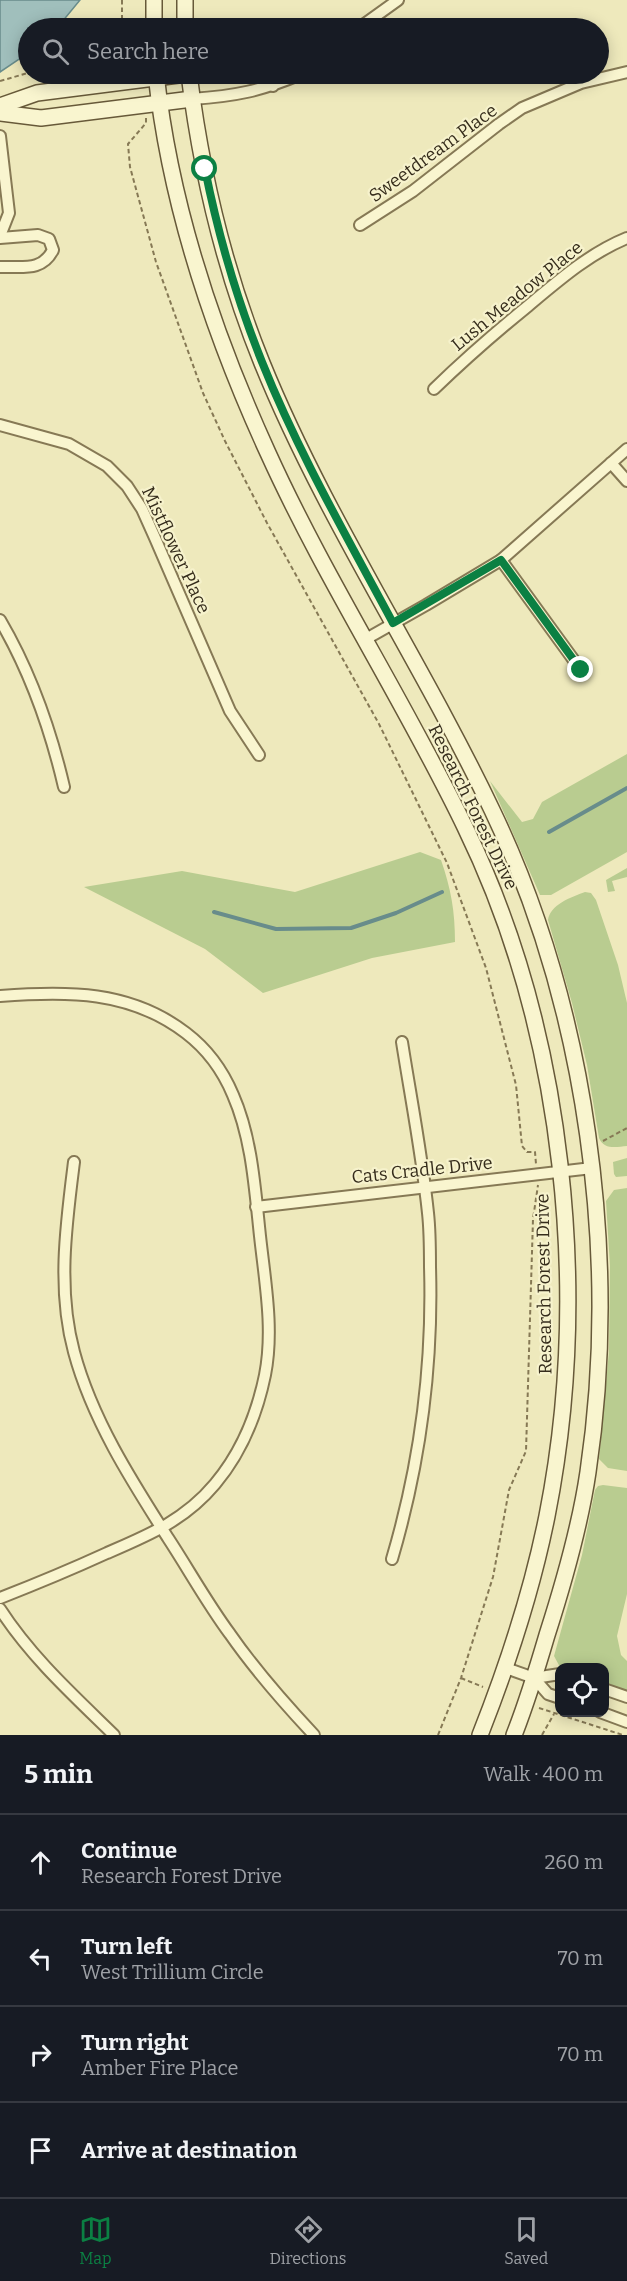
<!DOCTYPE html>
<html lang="en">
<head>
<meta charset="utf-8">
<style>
	:root { --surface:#171b24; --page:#20242c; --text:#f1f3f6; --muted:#9ea1a6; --line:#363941; --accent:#0b8043 }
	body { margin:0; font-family:Bitter,serif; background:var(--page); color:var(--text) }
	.controls { position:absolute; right:18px; bottom:18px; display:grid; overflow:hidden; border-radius:12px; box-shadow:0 3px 15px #0003 }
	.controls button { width:54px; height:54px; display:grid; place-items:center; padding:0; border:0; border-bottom:2px solid var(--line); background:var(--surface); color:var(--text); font:30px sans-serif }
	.stop { position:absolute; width:18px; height:18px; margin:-14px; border:4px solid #0b8043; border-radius:50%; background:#fff }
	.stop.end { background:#0b8043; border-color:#fff; box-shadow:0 2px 6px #0008 }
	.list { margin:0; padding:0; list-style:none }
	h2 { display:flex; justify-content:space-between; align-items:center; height:78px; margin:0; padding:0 24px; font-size:26px }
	h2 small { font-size:20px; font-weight:400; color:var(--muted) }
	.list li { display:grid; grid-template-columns:39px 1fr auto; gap:18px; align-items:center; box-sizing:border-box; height:96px; padding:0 24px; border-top:2px solid var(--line) }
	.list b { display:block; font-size:22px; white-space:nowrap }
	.list p { margin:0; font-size:20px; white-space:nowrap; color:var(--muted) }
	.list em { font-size:20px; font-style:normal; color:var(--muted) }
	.icon { flex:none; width:33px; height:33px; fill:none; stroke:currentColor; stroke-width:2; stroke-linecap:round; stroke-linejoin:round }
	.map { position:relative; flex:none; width:627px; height:1735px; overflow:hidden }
	.search { position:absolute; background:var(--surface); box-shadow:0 3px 15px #0003; left:18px; right:18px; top:18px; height:66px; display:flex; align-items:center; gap:15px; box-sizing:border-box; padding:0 21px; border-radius:33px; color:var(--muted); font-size:22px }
	.sheet { height:462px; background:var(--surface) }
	nav { display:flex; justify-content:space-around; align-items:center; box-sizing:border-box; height:84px; border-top:2px solid var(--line); background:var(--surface); font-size:16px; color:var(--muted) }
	nav a { display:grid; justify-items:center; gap:3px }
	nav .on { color:var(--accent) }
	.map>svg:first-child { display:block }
	.green { fill:#b9cc90 }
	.water { fill:#a0bfbc; stroke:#688c8b; stroke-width:1.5 }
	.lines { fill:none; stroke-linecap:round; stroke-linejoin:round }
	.stream { stroke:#688c8b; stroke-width:4 }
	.street-casing { stroke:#867955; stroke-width:14 }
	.secondary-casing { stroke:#675939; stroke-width:18 }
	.path { stroke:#867955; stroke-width:2; stroke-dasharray:4.5 3; stroke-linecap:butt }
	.street { stroke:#f9f5cf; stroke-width:10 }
	.secondary { stroke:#f9f5cf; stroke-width:15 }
	.route { stroke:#0b8043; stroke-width:8 }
	.labels { text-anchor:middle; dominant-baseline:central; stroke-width:4.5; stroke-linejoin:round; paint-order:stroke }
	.street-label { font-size:18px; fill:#352c1b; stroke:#f6f2cc }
</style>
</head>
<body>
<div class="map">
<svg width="627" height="1735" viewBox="0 0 627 1735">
	<rect width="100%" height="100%" fill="#eee9bc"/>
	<!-- green -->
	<g class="green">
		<polygon points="627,754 627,852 551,895 540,895 490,781 522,822 533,819 542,802"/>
		<path d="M420,852L441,860C451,889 455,911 455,942L372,958L263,993L205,949L84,887L182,871L295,892Z"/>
		<polygon points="627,868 627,877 612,881 615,891 608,892 606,880"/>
		<path d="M585,892L591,893L596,900L618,965L627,1003V1146C616,1147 604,1150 599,1138L587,1065L572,1003L548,920C550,905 571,897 585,892Z"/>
		<polygon points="627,1158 627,1176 616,1177 614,1174 613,1162"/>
		<polygon points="627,1188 627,1471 608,1468 599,1459 609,1351 610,1266 606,1201 614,1190"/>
		<polygon points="603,1485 627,1488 627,1594 617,1636 621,1655 627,1661 627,1692 605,1684 604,1668 560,1667 554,1656 582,1555 595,1490 598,1486"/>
	</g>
	<!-- water -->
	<polygon class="water" points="0,0 80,0 57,28 28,28 28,53 0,72"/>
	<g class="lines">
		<!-- stream -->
		<g class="stream">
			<polyline points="549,832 627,788"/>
			<polyline points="214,912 276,929 351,928 396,913 442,892"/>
		</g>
		<defs>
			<g id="street">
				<polyline points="359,28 398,0"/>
				<polyline points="270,74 273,86"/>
				<path d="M192,99C235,96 261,91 301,74"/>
				<polyline points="0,136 9,213 0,236"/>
				<polyline points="360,225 413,191 499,124 522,108 581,83 627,72"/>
				<path d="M0,238L38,235L49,239L53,250C42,272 22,266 0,267"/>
				<path d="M434,389C464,360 496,332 528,306C559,280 590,253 627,238"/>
				<polyline points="0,425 69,444 107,466 127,486 142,509 155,538 230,711 259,755"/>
				<polyline points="611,463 627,481"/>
				<polyline points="501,560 581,670"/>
				<path d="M0,620C31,673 50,727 64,787"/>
				<polyline points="366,639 426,605 501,560 627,449"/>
				<path d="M0,996C67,991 130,990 186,1033C207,1049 223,1071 233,1095C252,1138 255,1190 260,1236C265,1282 274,1330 265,1375C257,1414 241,1453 215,1484C185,1520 149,1535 107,1553C72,1569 36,1584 0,1598"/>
				<path d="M74,1162C66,1225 57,1290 74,1352C92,1419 131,1480 168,1538C189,1570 207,1603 230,1634C255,1670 284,1703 314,1735"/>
				<polyline points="256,1207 592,1168"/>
				<path d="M392,1559C420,1464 433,1367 430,1267C430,1249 430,1231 428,1213C422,1155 411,1099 402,1042"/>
				<path d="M0,1609C31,1657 73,1695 114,1735"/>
				<polyline points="506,1668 534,1678 560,1674"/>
				<polyline points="534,1678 548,1694 560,1698"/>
				<polyline points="604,1689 627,1697"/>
				<polyline points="600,1712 627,1722"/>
			</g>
			<g id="secondary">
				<polyline points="154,0 154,28"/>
				<polyline points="185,0 185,28"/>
				<path d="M156,74C170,204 213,333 268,453C326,581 404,700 465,827C565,1032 591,1294 547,1516C532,1591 508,1664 480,1735"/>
				<path d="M189,74C201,171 225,272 262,363C325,518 420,659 492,810C587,1008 620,1256 588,1472C580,1527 564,1582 547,1635C537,1669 527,1702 514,1735"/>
				<polyline points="0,106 37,93 186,74"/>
				<polyline points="0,113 41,118 192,99"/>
			</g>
		</defs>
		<!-- street casing -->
		<use href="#street" class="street-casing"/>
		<!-- secondary casing -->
		<use href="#secondary" class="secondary-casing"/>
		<!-- path -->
		<g class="path">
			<polyline points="122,0 122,28"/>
			<polyline points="0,81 28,73"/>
			<polyline points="146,118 146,123 128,144 130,167 156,262 203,393 225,441 267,523 379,724 447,863 486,968 516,1085 522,1146 527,1152 535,1152 536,1164"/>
			<polyline points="603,1141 627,1128"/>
			<polyline points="461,1678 483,1687"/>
			<polyline points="539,1708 623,1735"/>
			<polyline points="438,1735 461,1678 493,1577 509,1490 526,1451 533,1219 538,1185"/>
			<polyline points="542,1735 554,1714"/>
		</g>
		<!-- street -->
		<use href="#street" class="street"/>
		<!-- secondary -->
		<use href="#secondary" class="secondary"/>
	</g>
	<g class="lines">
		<!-- route -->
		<path class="route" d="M205,169C218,234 237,300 262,362C298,452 347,537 393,623L501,560L581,670"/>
	</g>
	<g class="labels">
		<!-- street labels -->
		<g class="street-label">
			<text transform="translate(433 153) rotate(-36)">Sweetdream Place</text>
			<text transform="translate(517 296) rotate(-39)">Lush Meadow Place</text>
			<text transform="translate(176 550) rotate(65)">Mistflower Place</text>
			<text transform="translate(473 807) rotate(64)">Research Forest Drive</text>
			<text transform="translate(422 1170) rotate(-6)">Cats Cradle Drive</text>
			<text transform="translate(544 1284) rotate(-91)">Research Forest Drive</text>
		</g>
	</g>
</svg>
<div class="controls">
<button><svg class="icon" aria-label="locate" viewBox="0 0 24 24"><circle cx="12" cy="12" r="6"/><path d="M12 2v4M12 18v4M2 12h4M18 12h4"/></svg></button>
</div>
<div class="stop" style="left:205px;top:169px"></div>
<div class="stop end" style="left:581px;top:670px"></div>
<div class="search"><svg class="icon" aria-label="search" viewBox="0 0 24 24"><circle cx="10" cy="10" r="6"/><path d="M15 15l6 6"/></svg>Search here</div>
</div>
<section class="sheet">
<h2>5 min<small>Walk · 400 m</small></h2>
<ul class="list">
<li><svg class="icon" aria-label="ahead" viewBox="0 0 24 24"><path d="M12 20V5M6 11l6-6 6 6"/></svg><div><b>Continue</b><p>Research Forest Drive</p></div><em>260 m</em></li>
<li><svg class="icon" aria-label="left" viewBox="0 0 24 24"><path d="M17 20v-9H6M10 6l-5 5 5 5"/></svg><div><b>Turn left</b><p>West Trillium Circle</p></div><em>70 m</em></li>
<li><svg class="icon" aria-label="right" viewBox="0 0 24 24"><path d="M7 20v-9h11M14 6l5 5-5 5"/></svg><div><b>Turn right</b><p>Amber Fire Place</p></div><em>70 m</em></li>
<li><svg class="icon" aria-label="arrive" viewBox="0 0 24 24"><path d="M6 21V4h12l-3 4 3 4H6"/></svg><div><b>Arrive at destination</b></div></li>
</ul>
</section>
<nav>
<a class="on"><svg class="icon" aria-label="map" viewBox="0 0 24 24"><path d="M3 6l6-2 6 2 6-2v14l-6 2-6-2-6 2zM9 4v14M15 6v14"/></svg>Map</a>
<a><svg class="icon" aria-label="directions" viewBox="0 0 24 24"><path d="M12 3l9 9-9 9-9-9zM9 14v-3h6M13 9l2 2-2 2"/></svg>Directions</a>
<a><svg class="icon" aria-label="saved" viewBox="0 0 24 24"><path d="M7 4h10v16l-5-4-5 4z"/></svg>Saved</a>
</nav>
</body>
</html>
